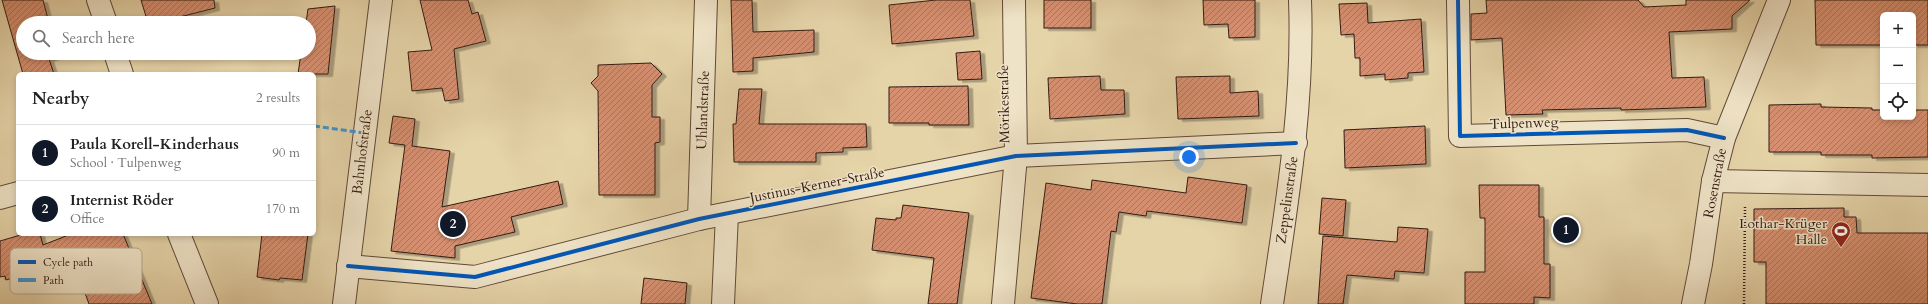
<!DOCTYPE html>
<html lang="en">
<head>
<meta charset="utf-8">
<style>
	:root { --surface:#fff; --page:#f2f2f2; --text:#222; --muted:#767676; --line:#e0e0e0; --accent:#111827 }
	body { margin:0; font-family:Cardo,serif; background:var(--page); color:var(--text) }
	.controls { position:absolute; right:12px; top:12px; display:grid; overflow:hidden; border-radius:6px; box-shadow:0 2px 6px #0003 }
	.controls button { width:36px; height:36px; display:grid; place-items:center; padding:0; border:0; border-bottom:1px solid var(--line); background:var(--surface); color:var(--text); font:20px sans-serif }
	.you { position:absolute; left:1189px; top:157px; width:14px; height:14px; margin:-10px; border:3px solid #fff; border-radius:50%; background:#1a73e8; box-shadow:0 0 0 6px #1a73e833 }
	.badge { display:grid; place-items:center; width:26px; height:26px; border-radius:50%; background:var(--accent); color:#fff; font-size:13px; font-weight:700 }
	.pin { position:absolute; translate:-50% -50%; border:2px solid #fff; box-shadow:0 1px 4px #0006 }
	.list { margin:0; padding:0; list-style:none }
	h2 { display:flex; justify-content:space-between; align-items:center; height:52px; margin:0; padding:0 16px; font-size:17px }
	h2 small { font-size:13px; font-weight:400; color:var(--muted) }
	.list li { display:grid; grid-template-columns:26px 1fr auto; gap:12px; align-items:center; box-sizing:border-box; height:56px; padding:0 16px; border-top:1px solid var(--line) }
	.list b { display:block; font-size:15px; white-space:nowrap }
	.list p { margin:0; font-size:13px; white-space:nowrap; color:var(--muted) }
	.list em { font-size:13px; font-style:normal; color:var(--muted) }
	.icon { flex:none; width:22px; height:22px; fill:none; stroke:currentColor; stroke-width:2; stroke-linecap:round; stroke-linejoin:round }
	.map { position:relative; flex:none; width:1928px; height:304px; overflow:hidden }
	.search { position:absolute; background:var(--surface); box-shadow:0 2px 6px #0003; left:16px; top:16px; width:300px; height:44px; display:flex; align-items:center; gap:10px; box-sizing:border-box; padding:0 14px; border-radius:22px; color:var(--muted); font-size:15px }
	.panel { position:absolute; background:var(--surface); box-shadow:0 2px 6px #0003; left:16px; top:72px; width:300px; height:164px; border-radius:6px }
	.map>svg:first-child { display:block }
	.building { fill:url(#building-hatch); stroke:#331b12; filter:url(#shadow) }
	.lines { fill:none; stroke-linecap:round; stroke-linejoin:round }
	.minor-casing { stroke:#604938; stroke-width:24 }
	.path { stroke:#331b12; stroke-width:2.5; stroke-dasharray:1 2; stroke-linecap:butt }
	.minor { stroke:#efe3c7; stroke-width:22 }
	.quiet { stroke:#3d94d3; stroke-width:3; stroke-dasharray:6 3; stroke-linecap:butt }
	.cycleway-casing { stroke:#efe3c7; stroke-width:6 }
	.cycleway { stroke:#0057b8; stroke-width:4 }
	.labels { text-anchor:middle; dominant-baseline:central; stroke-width:3; stroke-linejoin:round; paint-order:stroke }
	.street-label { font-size:14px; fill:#331b12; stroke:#efe3c7 }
	.poi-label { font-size:14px; fill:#331b12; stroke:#efe3c7; text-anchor:end }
	.key { fill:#efe3c7; stroke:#b7a791; stroke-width:1 }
	.key-label { font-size:11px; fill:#331b12 }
</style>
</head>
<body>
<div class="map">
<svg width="1928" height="304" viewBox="0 0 1928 304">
	<defs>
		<pattern id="building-hatch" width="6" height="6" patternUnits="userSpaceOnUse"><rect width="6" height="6" fill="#d69071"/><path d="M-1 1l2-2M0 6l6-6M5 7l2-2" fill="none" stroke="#ae755b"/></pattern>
		<filter id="shadow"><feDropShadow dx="4.5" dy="2.5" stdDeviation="0" flood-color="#0004"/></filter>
	</defs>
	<rect width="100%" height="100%" fill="#e6d4a9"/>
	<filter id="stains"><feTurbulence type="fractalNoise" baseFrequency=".005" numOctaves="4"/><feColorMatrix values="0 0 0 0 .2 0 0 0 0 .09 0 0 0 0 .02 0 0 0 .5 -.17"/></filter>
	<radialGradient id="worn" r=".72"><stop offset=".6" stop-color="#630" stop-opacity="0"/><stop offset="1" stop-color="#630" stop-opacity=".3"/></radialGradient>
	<!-- building -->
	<g class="building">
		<polygon points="2,0 43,0 49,23 23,23 23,53 57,53 58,56 49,59 54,74 23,74"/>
		<polygon points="141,0 214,0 215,8 156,23 148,23"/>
		<polygon points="420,0 468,0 472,14 478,12 486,41 454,49 459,99 445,101 442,88 412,91 408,52 432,50"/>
		<polygon points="731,0 752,0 753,32 814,30 814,52 753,58 753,71 733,72"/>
		<polygon points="936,0 970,0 974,36 892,44 889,5"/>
		<rect x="1044" y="0" width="47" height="28"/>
		<polygon points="1203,0 1255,0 1255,37 1229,38 1228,24 1204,25"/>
		<polygon points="1486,0 1638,0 1644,7 1686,5 1686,0 1750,0 1732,16 1732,29 1669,32 1672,78 1704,77 1706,107 1621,110 1621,108 1542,110 1543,114 1506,115 1502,38 1471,40 1471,14 1487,13"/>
		<polygon points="1815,0 1928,0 1928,45 1913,45 1913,15 1883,15 1883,45 1816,45"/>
		<polygon points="1367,3 1368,23 1421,19 1424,72 1408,73 1408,78 1385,80 1385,74 1360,76 1360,58 1355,58 1354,34 1341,35 1339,4"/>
		<polygon points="335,6 328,74 298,74 301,53 309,53 309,23 306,23 308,9"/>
		<polygon points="980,51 982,79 958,80 956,53"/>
		<polygon points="651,63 662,74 652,85 652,117 660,117 660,142 655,143 655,195 599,195 598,91 591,83 598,76 598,65"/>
		<polygon points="1100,76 1101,90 1124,90 1125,114 1050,119 1048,78"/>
		<polygon points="1230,76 1230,93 1258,91 1259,116 1178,119 1176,77"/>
		<polygon points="968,86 969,125 929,125 929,123 889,123 889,87"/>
		<polygon points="739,89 762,89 759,124 866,124 867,147 843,148 843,152 816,153 816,162 734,162 733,124 736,124"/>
		<polygon points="1821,104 1821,107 1872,108 1872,110 1883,110 1883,117 1913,117 1913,110 1928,110 1928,157 1872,158 1872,155 1821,155 1821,152 1769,152 1769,105"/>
		<polygon points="393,116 415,119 412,146 450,151 442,207 558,181 563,204 511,217 515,232 455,246 455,258 391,251 405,145 389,143"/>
		<polygon points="1425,126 1426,164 1345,168 1344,130"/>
		<polygon points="1188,177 1247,185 1242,223 1147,211 1146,216 1119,212 1116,232 1111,231 1102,304 1077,304 1031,298 1046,183 1091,190 1092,180 1186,193"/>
		<polygon points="1479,185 1539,185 1539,217 1544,217 1544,264 1550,264 1550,298 1534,297 1534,304 1465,304 1465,272 1485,272 1485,218 1480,218"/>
		<polygon points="1322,198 1346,200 1343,236 1319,234"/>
		<polygon points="903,205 969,213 957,304 928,304 934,258 872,250 876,218 896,220 896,218 901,218"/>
		<polygon points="1844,208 1844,217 1856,217 1857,233 1928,233 1928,304 1766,304 1766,262 1754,262 1754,209"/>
		<polygon points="1398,227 1428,229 1424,273 1395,271 1394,279 1347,275 1343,304 1318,304 1323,236 1397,242"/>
		<polygon points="24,234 40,234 43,245 71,234 123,234 152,304 89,304 81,282 76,284 67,262 6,280 5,276 0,277 0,241"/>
		<polygon points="262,234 308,234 302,280 280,278 279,280 257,277"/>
		<polygon points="644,278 687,283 685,304 641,304"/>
	</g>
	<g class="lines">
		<defs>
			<g id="minor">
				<polyline points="98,0 106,23"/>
				<polyline points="1458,0 1460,136 1687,130 1724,138"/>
				<polyline points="115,53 122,74"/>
				<polyline points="1713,181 1928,185"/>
				<polyline points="0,198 18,193"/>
				<polyline points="699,219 706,0"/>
				<polyline points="179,234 207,304"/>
				<polyline points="348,266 475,277 699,219 1016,156 1296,143"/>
				<polyline points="344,304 381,0"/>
				<polyline points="723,304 727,214"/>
				<polyline points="1003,304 1016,156 1014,0"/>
				<path d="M1272,304C1287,203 1304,103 1300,0"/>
				<polyline points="1693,304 1701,264 1713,181 1724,138 1779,0"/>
			</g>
		</defs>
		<!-- minor casing -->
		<use href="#minor" class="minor-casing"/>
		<!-- path -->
		<polyline class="path" points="1744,304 1745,207"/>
		<!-- minor -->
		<use href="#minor" class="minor"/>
		<!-- quiet -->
		<polyline class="quiet" points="314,126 364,133"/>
		<defs>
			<g id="cycleway">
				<polyline points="1458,0 1460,136 1687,130 1724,138"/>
				<polyline points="348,266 475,277 699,219 1016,156 1296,143"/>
			</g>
		</defs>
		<!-- cycleway casing -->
		<use href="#cycleway" class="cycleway-casing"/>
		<!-- cycleway -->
		<use href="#cycleway" class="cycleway"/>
	</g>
	<!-- icons -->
	<defs>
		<symbol id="stadium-pin" viewBox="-11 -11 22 30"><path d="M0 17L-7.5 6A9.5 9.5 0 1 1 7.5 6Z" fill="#8f2418" stroke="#efe3c7"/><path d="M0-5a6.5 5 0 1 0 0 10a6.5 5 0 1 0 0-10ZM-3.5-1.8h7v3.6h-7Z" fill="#fff"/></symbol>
	</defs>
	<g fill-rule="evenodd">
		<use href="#stadium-pin" x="1830" y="220" width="22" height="30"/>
	</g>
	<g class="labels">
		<!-- street labels -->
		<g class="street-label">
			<text transform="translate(1004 104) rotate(-91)">Mörikestraße</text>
			<text transform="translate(703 110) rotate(-88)">Uhlandstraße</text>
			<text transform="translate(1524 123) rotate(-2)">Tulpenweg</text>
			<text transform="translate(362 152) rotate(-83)">Bahnhofstraße</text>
			<text transform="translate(1715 183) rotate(-79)">Rosenstraße</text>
			<text transform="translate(817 185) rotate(-11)">Justinus-Kerner-Straße</text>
			<text transform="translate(1287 200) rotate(-82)">Zeppelinstraße</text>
		</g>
		<!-- poi labels -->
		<g class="poi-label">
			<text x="1827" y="223">Lothar-Krüger<tspan x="1827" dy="16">Halle</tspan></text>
		</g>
	</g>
	<!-- legend -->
	<rect x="10" y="248" width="132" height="46" rx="6" class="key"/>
	<rect x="18" y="260" width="18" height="4" fill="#0057b8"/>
	<rect x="18" y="278" width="18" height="4" fill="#3d94d3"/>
	<g class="key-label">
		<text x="43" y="266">Cycle path</text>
		<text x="43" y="284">Path</text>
	</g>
	<rect width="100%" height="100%" filter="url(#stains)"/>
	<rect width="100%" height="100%" fill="url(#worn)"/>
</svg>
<div class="controls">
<button>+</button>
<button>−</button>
<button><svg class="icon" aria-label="locate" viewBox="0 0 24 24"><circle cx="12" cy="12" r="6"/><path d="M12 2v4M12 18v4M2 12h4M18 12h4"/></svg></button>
</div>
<div class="you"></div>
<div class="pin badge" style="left:1566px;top:230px">1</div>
<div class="pin badge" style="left:453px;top:224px">2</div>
<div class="search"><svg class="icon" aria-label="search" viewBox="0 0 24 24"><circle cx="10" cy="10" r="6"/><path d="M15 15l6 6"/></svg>Search here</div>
<section class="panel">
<h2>Nearby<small>2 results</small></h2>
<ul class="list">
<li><span class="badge">1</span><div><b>Paula Korell-Kinderhaus</b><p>School · Tulpenweg</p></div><em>90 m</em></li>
<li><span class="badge">2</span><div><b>Internist Röder</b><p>Office</p></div><em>170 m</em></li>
</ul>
</section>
</div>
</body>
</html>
